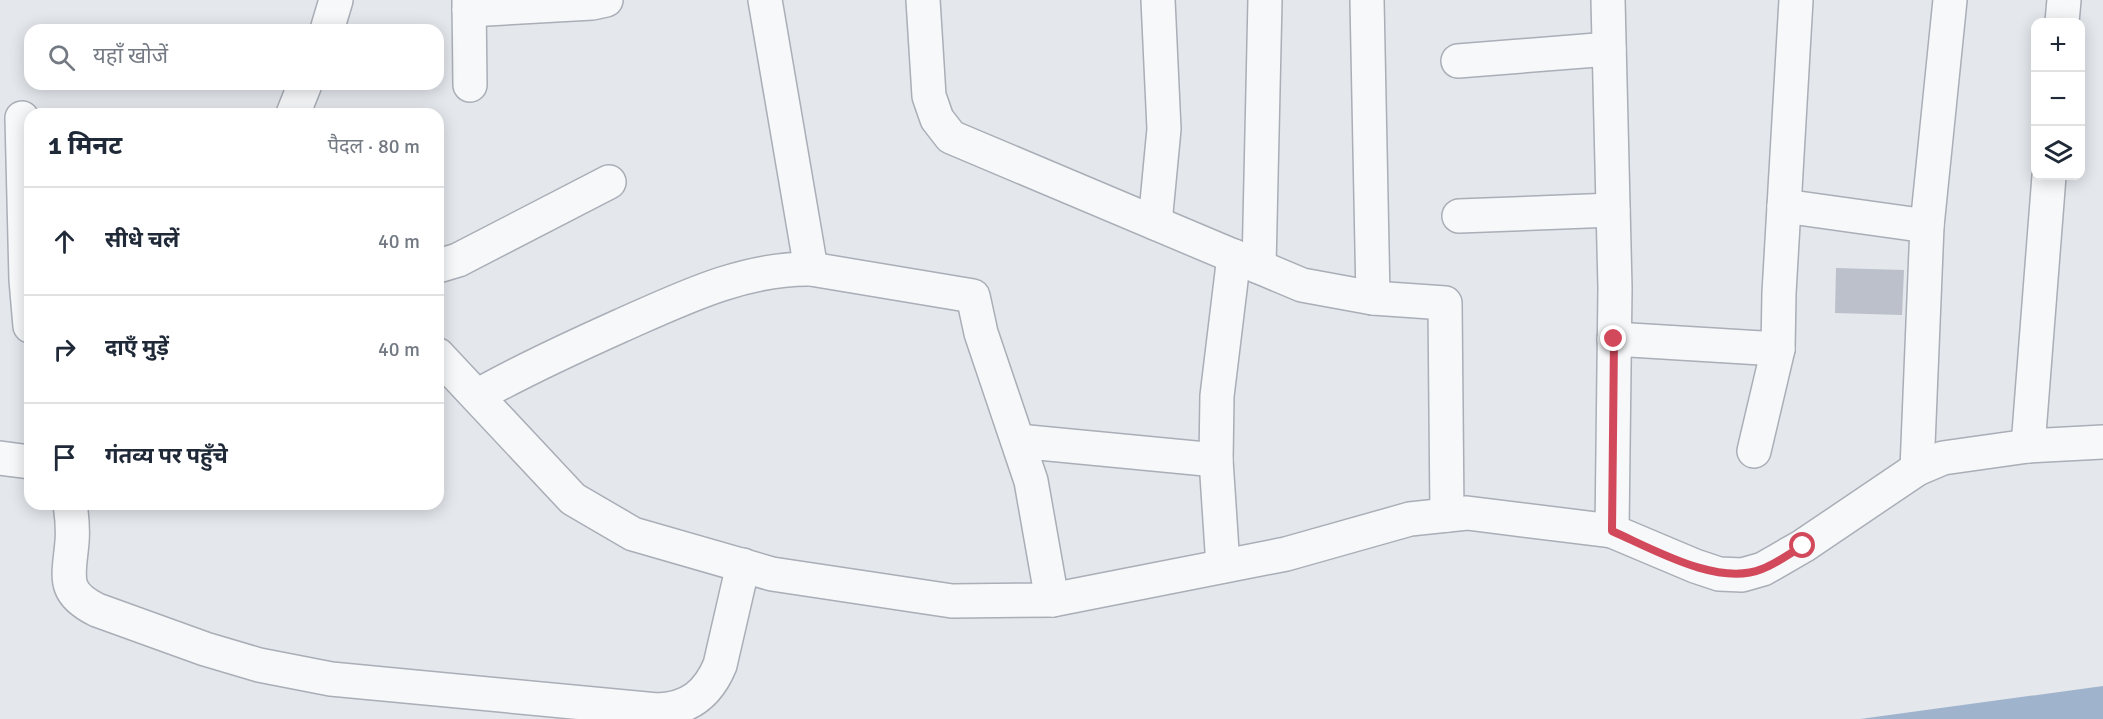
<!DOCTYPE html>
<html lang="hi">
<head>
<meta charset="utf-8">
<style>
	:root { --surface:#fff; --page:#f6f6f7; --text:#1f2937; --muted:#747a83; --line:#e0e1e3 }
	body { margin:0; font-family:Signika,"Noto Sans Devanagari",sans-serif; background:var(--page); color:var(--text) }
	.controls { position:absolute; right:18px; top:18px; display:grid; overflow:hidden; border-radius:12px; box-shadow:0 3px 15px #0003 }
	.controls button { width:54px; height:54px; display:grid; place-items:center; padding:0; border:0; border-bottom:2px solid var(--line); background:var(--surface); color:var(--text); font:30px sans-serif }
	.stop { position:absolute; width:18px; height:18px; margin:-14px; border:4px solid #d1495b; border-radius:50%; background:#fff }
	.stop.end { background:#d1495b; border-color:#fff; box-shadow:0 2px 6px #0008 }
	.list { margin:0; padding:0; list-style:none }
	h2 { display:flex; justify-content:space-between; align-items:center; height:78px; margin:0; padding:0 24px; font-size:26px }
	h2 small { font-size:20px; font-weight:400; color:var(--muted) }
	.list li { display:grid; grid-template-columns:39px 1fr auto; gap:18px; align-items:center; box-sizing:border-box; height:108px; padding:0 24px; border-top:2px solid var(--line) }
	.list b { display:block; font-size:22px; white-space:nowrap }
	.list em { font-size:20px; font-style:normal; color:var(--muted) }
	.icon { flex:none; width:33px; height:33px; fill:none; stroke:currentColor; stroke-width:2; stroke-linecap:round; stroke-linejoin:round }
	.map { position:relative; flex:none; width:2103px; height:719px; overflow:hidden }
	.search { position:absolute; background:var(--surface); box-shadow:0 3px 15px #0003; left:24px; top:24px; width:420px; height:66px; display:flex; align-items:center; gap:15px; box-sizing:border-box; padding:0 21px; border-radius:18px; color:var(--muted); font-size:22px }
	.panel { position:absolute; background:var(--surface); box-shadow:0 3px 15px #0003; left:24px; top:108px; width:420px; height:402px; border-radius:18px }
	.map>svg:first-child { display:block }
	.water { fill:#9fb4cc }
	.building { fill:#bbc0ca }
	.lines { fill:none; stroke-linecap:round; stroke-linejoin:round }
	.minor-casing { stroke:#a9aeb7; stroke-width:36 }
	.minor { stroke:#f7f8fa; stroke-width:33 }
	.route { stroke:#d1495b; stroke-width:8 }
</style>
</head>
<body>
<div class="map">
<svg width="2103" height="719" viewBox="0 0 2103 719">
	<rect width="100%" height="100%" fill="#e4e7ec"/>
	<!-- water -->
	<polygon class="water" points="2103,686 2103,719 1860,719"/>
	<!-- building -->
	<polygon class="building" points="1836,268 1904,270 1902,315 1835,313"/>
	<g class="lines">
		<defs>
			<g id="minor">
				<polyline points="469,0 470,85"/>
				<polyline points="765,0 811,269"/>
				<polyline points="923,0 929,96 937,119 951,137 1302,285 1373,298 1445,303 1447,515"/>
				<polyline points="1367,0 1373,298"/>
				<polyline points="469,10 592,3 606,0"/>
				<polyline points="2062,22 2064,0"/>
				<polyline points="327,30 336,0"/>
				<polyline points="1458,61 1609,49"/>
				<polyline points="293,114 305,84"/>
				<polyline points="22,118 26,280 30,326"/>
				<polyline points="2049,176 2028,446 2103,442"/>
				<polyline points="1784,206 1927,226"/>
				<polyline points="1459,216 1613,210"/>
				<polyline points="1155,223 1164,129 1158,0"/>
				<polyline points="438,266 458,260 609,182"/>
				<polyline points="1259,267 1265,0"/>
				<polyline points="1614,339 1778,349"/>
				<polyline points="438,355 573,499 633,534 772,574 952,601 1052,600 1286,554 1410,519 1467,513 1612,531 1615,288 1608,0"/>
				<path d="M477,396C523,370 571,348 620,326C681,299 743,268 811,269L973,296L981,333L1031,481L1052,600"/>
				<polyline points="1018,441 1216,460"/>
				<polyline points="1754,451 1778,349 1779,293 1796,0"/>
				<polyline points="0,458 30,462"/>
				<polyline points="1917,469 1927,226 1950,0"/>
				<path d="M70,504C72,517 73,530 72,542C69,577 61,592 97,610L205,649L259,665L331,679L657,710C689,709 708,694 720,665L743,565"/>
				<polyline points="1612,531 1695,566 1719,574 1742,575 1763,569 1803,546 1917,469 1943,458 2028,446"/>
				<polyline points="1223,566 1216,460 1217,396 1234,256"/>
			</g>
		</defs>
		<!-- minor casing -->
		<use href="#minor" class="minor-casing"/>
		<!-- minor -->
		<use href="#minor" class="minor"/>
	</g>
	<g class="lines">
		<!-- route -->
		<path class="route" d="M1614,339L1612,531C1653,549 1718,587 1762,569C1776,564 1790,553 1803,546"/>
	</g>
</svg>
<div class="controls">
<button>+</button>
<button>−</button>
<button><svg class="icon" aria-label="layers" viewBox="0 0 24 24"><path d="M12 4l9 5-9 5-9-5zM3 14l9 5 9-5"/></svg></button>
</div>
<div class="stop" style="left:1803px;top:546px"></div>
<div class="stop end" style="left:1614px;top:339px"></div>
<div class="search"><svg class="icon" aria-label="search" viewBox="0 0 24 24"><circle cx="10" cy="10" r="6"/><path d="M15 15l6 6"/></svg>यहाँ खोजें</div>
<section class="panel">
<h2>1 मिनट<small>पैदल · 80 m</small></h2>
<ul class="list">
<li><svg class="icon" aria-label="ahead" viewBox="0 0 24 24"><path d="M12 20V5M6 11l6-6 6 6"/></svg><div><b>सीधे चलें</b></div><em>40 m</em></li>
<li><svg class="icon" aria-label="right" viewBox="0 0 24 24"><path d="M7 20v-9h11M14 6l5 5-5 5"/></svg><div><b>दाएँ मुड़ें</b></div><em>40 m</em></li>
<li><svg class="icon" aria-label="arrive" viewBox="0 0 24 24"><path d="M6 21V4h12l-3 4 3 4H6"/></svg><div><b>गंतव्य पर पहुँचे</b></div></li>
</ul>
</section>
</div>
</body>
</html>
